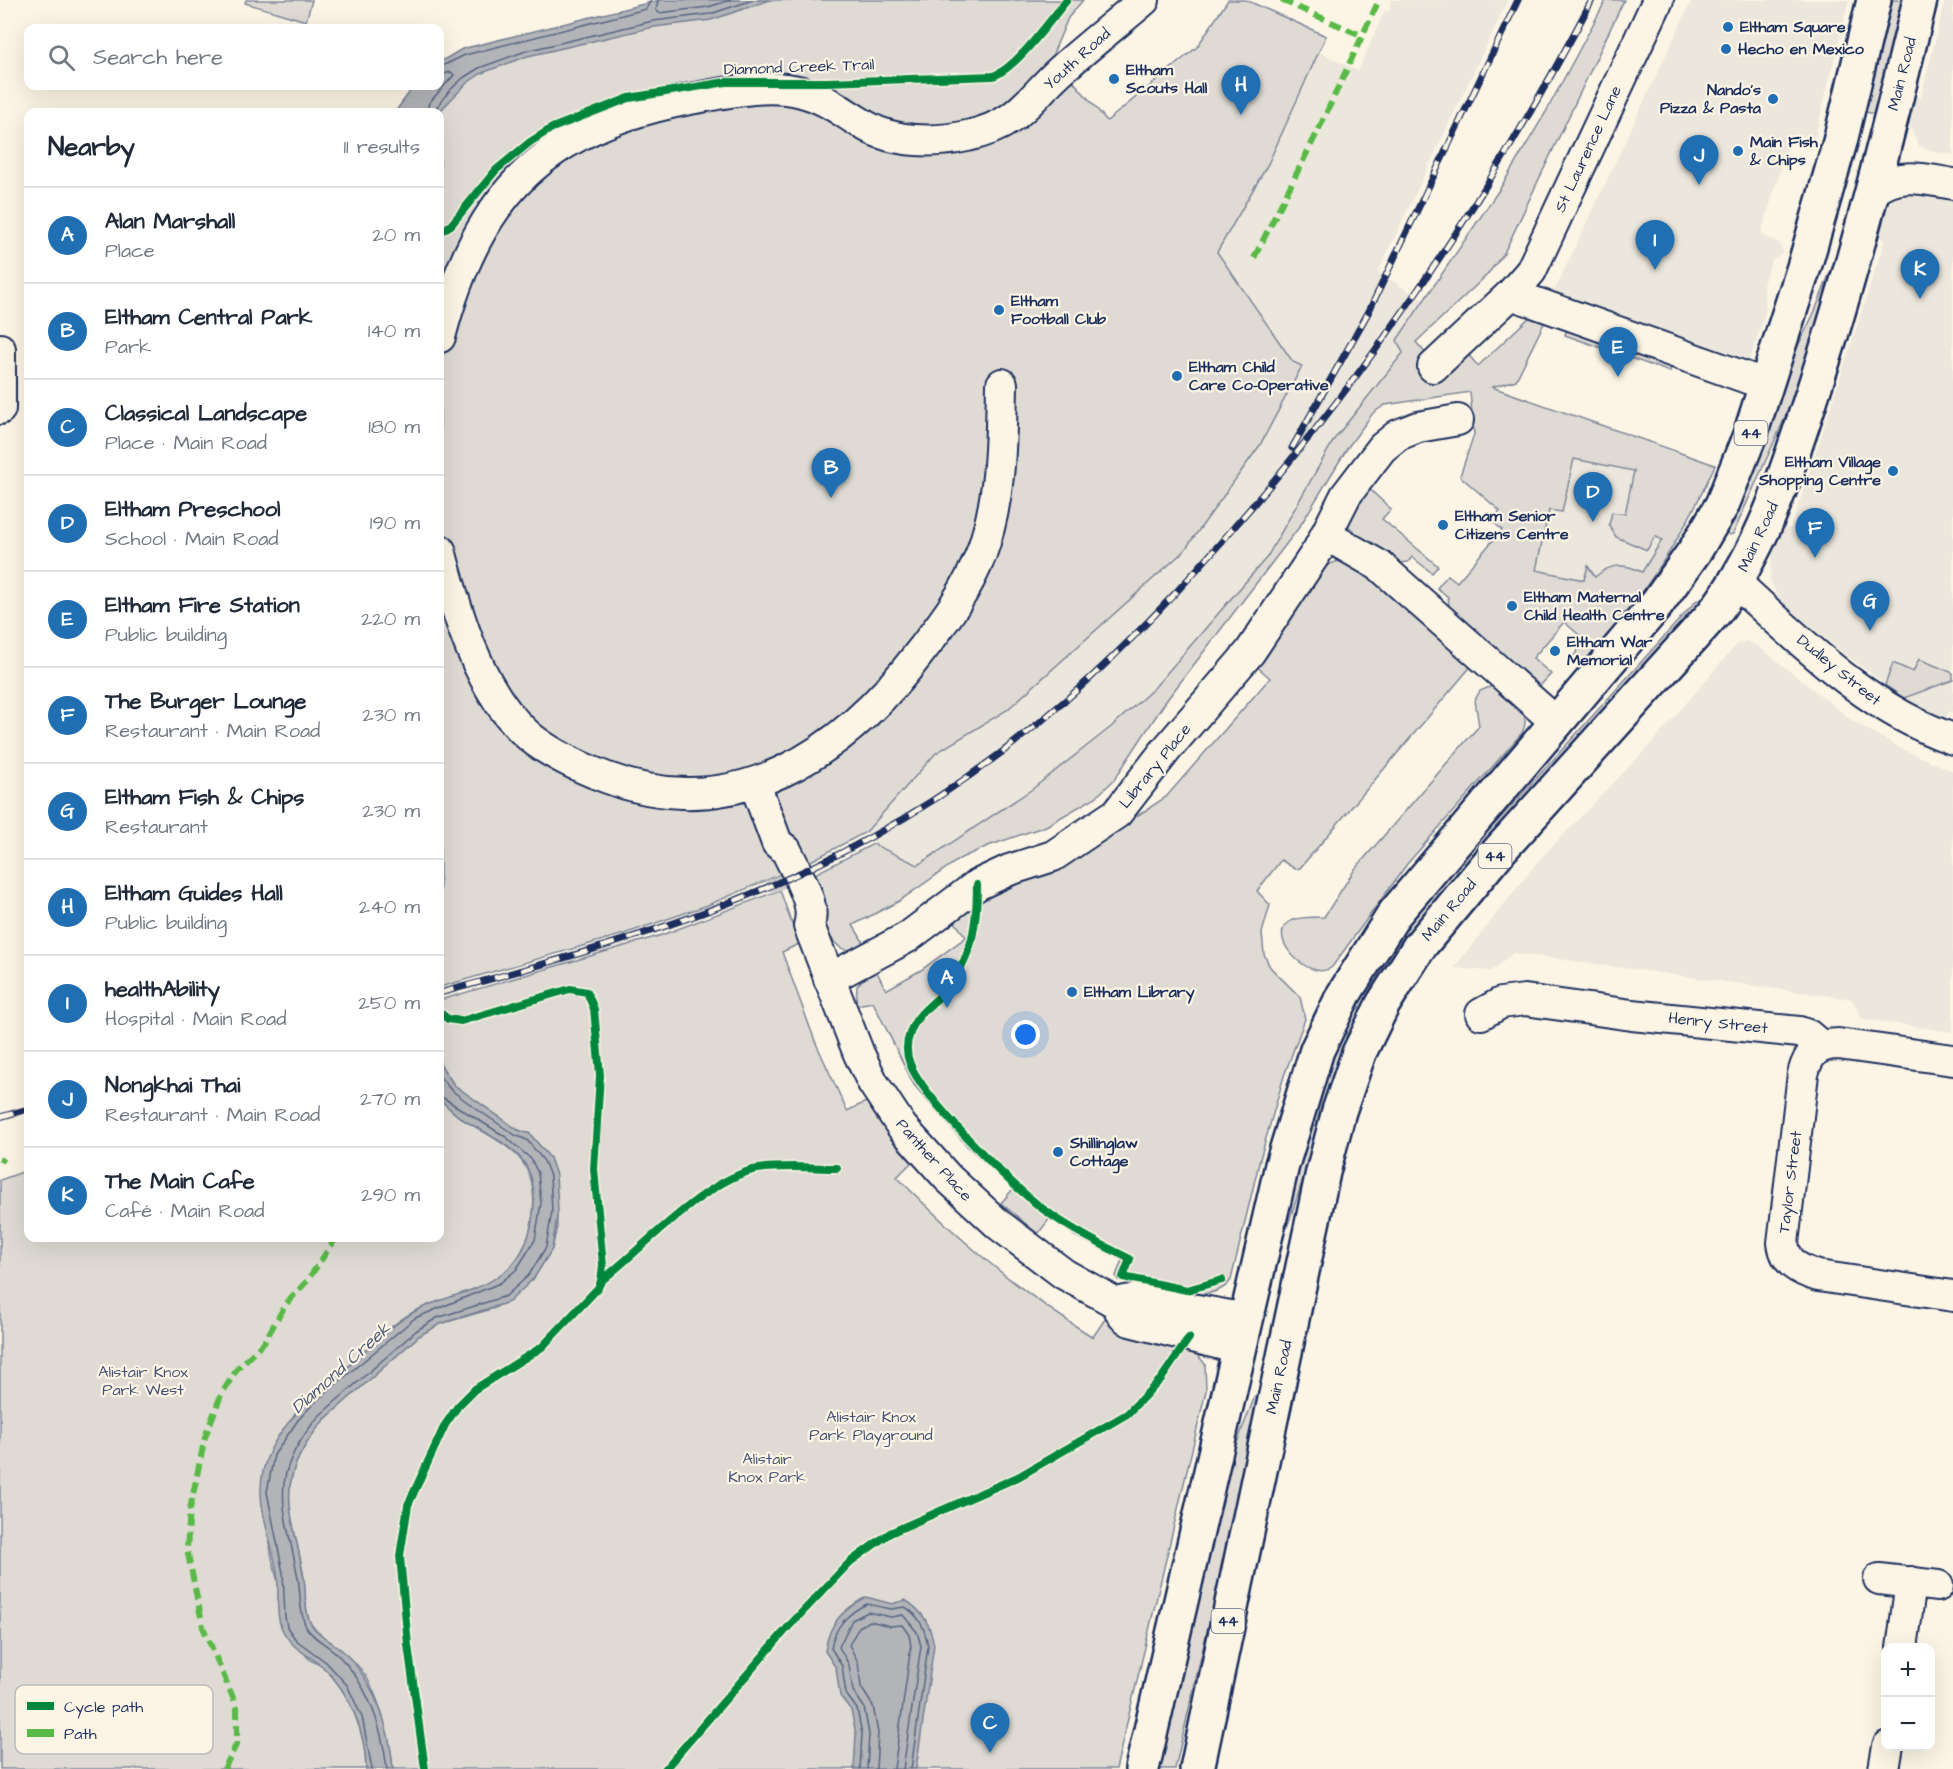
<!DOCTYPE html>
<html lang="en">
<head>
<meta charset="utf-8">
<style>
	:root { --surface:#fff; --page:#f6f6f7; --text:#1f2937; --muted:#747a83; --line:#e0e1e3; --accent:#1f6fb2 }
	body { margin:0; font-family:"Architects Daughter",sans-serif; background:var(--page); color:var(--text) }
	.controls { position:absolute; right:18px; bottom:18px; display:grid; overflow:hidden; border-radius:12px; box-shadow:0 6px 24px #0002 }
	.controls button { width:54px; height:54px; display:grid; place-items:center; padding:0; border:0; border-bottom:2px solid var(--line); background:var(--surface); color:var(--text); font:30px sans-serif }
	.you { position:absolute; left:1026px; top:1035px; width:21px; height:21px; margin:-15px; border:4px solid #fff; border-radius:50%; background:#1a73e8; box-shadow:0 0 0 9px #1a73e833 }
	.badge { display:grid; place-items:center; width:39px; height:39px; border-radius:50%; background:var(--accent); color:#fff; font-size:20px; font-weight:700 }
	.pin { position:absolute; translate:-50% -50px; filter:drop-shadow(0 2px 3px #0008) }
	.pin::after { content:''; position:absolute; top:32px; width:21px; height:18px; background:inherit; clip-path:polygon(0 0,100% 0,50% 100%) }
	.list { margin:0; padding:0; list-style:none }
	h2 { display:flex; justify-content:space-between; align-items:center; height:78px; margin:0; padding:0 24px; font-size:26px }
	h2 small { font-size:20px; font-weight:400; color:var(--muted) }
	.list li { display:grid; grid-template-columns:39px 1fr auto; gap:18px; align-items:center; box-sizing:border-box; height:96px; padding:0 24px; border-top:2px solid var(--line) }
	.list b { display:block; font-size:22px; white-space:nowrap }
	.list p { margin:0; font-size:20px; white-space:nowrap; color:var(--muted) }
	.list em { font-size:20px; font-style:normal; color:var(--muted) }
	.icon { flex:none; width:33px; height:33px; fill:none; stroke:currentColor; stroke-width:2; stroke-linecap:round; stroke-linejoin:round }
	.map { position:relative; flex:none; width:1953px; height:1769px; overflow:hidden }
	.search { position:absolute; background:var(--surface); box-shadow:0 6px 24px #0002; left:24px; top:24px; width:420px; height:66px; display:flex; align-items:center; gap:15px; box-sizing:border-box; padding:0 21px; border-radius:12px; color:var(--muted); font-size:22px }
	.panel { position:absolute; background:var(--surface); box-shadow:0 6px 24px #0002; left:24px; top:108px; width:420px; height:1134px; border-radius:12px }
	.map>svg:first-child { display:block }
	.built { fill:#ece7dc }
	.green { fill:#dfdbd4; stroke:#7d8599; stroke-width:1.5; fill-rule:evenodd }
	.water { fill:#b2b4b8; stroke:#767f94; stroke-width:1.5 }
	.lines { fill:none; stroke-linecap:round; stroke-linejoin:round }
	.shore { stroke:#576482; stroke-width:1.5 }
	.minor-tunnel { stroke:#cfcdca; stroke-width:30; stroke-dasharray:30 15; stroke-linecap:butt }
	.minor-casing { stroke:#1b2f5e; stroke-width:34 }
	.major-casing { stroke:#1b2f5e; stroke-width:38 }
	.minor { stroke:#fcf5e5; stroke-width:30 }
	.major { stroke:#fcf5e5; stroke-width:33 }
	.rail-casing { stroke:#1b2f5e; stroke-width:7 }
	.rail { stroke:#fcf5e5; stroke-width:4.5; stroke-dasharray:14; stroke-linecap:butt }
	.quiet { stroke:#58b947; stroke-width:6; stroke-dasharray:12 6; stroke-linecap:butt }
	.cycleway-casing { stroke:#fcf5e5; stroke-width:11 }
	.cycleway { stroke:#00873e; stroke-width:8 }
	.poi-dot { fill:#1f6fb2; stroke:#fcf5e5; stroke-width:2 }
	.labels { text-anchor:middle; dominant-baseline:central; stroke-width:4.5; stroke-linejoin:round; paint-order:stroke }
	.shield { fill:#fcf5e5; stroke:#5e6a86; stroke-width:1.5 }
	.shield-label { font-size:15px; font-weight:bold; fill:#1b2f5e }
	.poi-label { font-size:16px; font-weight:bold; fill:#1b2f5e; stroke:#fcf5e5; text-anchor:start }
	.street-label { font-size:16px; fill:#1b2f5e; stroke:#fcf5e5 }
	.park-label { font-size:16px; fill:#425176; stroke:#fcf5e5 }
	.water-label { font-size:18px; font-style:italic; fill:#485779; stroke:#fcf5e5 }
	.key { fill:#fcf5e5; stroke:#b8babc; stroke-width:1.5 }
	.key-label { font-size:16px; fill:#1b2f5e }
</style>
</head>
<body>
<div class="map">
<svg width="1953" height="1769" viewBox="0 0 1953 1769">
	<rect width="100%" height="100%" fill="#fcf5e5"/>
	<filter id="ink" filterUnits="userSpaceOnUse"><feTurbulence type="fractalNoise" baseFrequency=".0167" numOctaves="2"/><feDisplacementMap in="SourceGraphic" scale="12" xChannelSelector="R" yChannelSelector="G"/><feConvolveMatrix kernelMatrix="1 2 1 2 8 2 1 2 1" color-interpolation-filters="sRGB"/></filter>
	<g filter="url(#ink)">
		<!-- built -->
		<g class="built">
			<polygon points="1391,0 1508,0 1378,272 1425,301 1397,340 1403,353 1335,438 1267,557 1172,668 1135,706 1031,790 918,865 873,844 866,832 936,753 1007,710 1183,551 1260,445 1302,366 1293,362 1217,252 1268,164 1319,52 1358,71 1385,10 1389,12"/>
			<polygon points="1692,0 1849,0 1813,145 1808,147 1789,141 1761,234 1779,243 1783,253 1772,260 1763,284 1766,311 1747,368 1551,298"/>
			<polygon points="1945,0 1953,0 1953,155 1936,152 1919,146 1908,122 1908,112 1913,97 1921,97"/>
			<polygon points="1895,193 1953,193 1953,713 1949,711 1946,719 1904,698 1834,646 1779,600 1770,580 1772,554 1778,534 1780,529 1791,528 1885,240 1877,235 1885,204"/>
			<polygon points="1491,386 1700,459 1669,529 1642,572 1628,566 1520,658 1525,533 1460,476"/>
			<polygon points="1747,641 1758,646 1853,721 1902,749 1953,771 1953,1032 1862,1019 1852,999 1513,953 1491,971 1454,968 1539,860 1652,743 1737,644"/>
		</g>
		<!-- green -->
		<g class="green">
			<polygon points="246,0 312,0 306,21 245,3"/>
			<polygon points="724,0 1083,0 1068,18 1052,56 1107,121 1197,47 1228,0 1246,0 1326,36 1268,164 1217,252 1293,362 1302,366 1260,445 1184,551 1007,710 936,753 866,832 807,863 708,905 624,934 440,987 440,112 420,112 481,61"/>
			<path d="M1606,0H1624L1504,253L1487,275L1416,342L1427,355L1418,363L1434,382L1467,353L1478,366L1533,314L1545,321L1516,380L1492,387L1715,465C1680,544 1640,600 1584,665L1574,656L1584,639L1564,622L1533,658L1551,674L1538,688L1450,614L1448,597L1437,588L1448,575L1457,582L1502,530L1492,521L1500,511L1460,476L1474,434L1470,392L1385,405L1373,413L1348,447L1300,526L1166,701L1114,780L1096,797L1046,826L988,846L961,858L899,901L853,925L865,945C861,947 856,950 852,950C827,954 813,896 807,878L873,844L918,865L1031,790L1111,727L1154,688L1267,557L1335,438L1403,353L1397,340L1501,187L1546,112ZM1574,459L1634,471L1625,514L1612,512L1609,525L1616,537L1647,550L1655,536L1662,540L1642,572C1624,563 1611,563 1595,577L1588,566L1584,580L1536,570L1549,510L1562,512Z"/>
			<polygon points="1888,0 1906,0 1878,115 1862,111"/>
			<polygon points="1830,272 1835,273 1787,413 1733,534 1729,535 1727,532 1760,454 1793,356 1815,311"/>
			<polygon points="1568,326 1672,363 1670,372 1565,335"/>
			<polygon points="1366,486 1391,509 1382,519 1438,566 1432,573 1412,557 1408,562 1392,564 1348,526 1347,522"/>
			<path d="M1344,559H1353L1473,664L1300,868L1295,869L1281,860L1257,891L1270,905L1262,933L1264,954L1270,967L1300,997L1305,1019L1284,1076L1260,1159L1231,1280C1213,1308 1145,1288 1118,1280L1116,1276L1122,1260L1075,1236L1050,1218L1038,1234L1001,1203L1013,1189L967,1146L914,1085L873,1002L856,1005L857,986L874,966L886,990L921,970L966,937L951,917L971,901L1053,871L1166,797L1270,678L1254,664L1322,567Z"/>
			<polygon points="1697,600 1702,602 1359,1018 1360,992 1389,944 1473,844 1496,823"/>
			<polygon points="1919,659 1953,673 1953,680 1904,698 1885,685 1893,663 1913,672"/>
			<path d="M1492,686H1498C1513,700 1533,711 1522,733L1407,864L1332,967C1309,985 1258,930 1296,919C1304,917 1315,917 1324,917L1355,869L1479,726L1475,700L1480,691Z"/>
			<path d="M780,890L799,944L782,952L815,1041L847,1111L868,1101L912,1162L897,1177C957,1238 1019,1292 1093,1337L1105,1319L1196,1353L1205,1364L1206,1391L1116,1769H393C391,1741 378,1687 358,1666C344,1653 325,1642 313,1627C304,1615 306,1593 304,1578C292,1508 271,1484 323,1421L420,1335L440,1324L495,1308L534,1278L552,1249L557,1227L556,1175L530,1134L518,1130L454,1085L440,1064V1000L662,935Z"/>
			<polygon points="1344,1028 1347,1032 1343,1058 1280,1249 1277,1249 1319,1086"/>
			<path d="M440,1100C448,1106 455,1115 464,1120C510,1148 542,1159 532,1221C528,1245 518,1263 498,1277C473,1294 441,1297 415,1311C384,1328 361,1356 335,1378C322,1390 305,1400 295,1414C290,1421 271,1524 270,1538C268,1557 295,1644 308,1658C312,1662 319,1664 323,1667C350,1692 366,1733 366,1769H0V1180L28,1170V1238H440Z"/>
			<polygon points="1255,1396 1261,1398 1175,1769 1156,1769 1228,1466"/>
		</g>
		<!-- water -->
		<g class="water">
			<polygon points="660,0 770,0 711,20 654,27 528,56 482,73 467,83 439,112 395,112 414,86 440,86 440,62 462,49"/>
			<path d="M440,1064L454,1085L518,1130L530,1134L550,1158L556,1175L558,1210L552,1249L534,1278L509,1302L440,1324L420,1335L323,1421C271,1484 292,1508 304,1579C306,1593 304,1616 313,1627C322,1638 336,1644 345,1653C375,1683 390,1727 393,1769H366C366,1733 350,1692 323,1667C309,1655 292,1649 283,1631C274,1614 280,1592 277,1573C272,1539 255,1506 263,1471C272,1429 308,1403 338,1376C362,1354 385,1329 414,1312C440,1297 472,1294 497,1277C518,1264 528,1245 532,1221C543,1158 511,1148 464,1120C455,1115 448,1106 440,1100Z"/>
			<path d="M866,1597L892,1604L905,1600C923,1611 930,1624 934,1645L916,1769H854L856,1734L851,1710L840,1696L836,1668L825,1651C829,1622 843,1610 866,1597Z"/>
		</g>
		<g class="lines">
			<!-- shore -->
			<g class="shore">
				<polyline points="658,0 656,10 659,13 708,7 731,0"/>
				<polyline points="440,67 465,55 646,9 651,0"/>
				<polyline points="426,112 429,103 454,75 451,72 440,75"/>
				<polyline points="433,112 449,91 463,78 479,68 526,51 653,21 710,14 753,0"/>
				<polyline points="372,1769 362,1717 347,1685 326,1662 296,1640 287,1627 285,1617 283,1573 267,1492 274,1455 298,1420 317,1400 415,1318 500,1283 516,1270 535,1240 541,1203 538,1173 531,1159 506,1137 440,1096"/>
				<path d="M387,1769C382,1726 369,1685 337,1654C328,1645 313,1639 306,1627C299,1613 301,1594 298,1578C285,1507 265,1479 319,1416L417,1330L437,1318L506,1296L529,1275L546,1247L552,1211L550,1176L544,1161L527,1140L515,1135L478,1110L451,1090L440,1077"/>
				<path d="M860,1769L862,1734L857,1709L846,1694L842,1666L831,1648C834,1627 849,1612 867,1604L891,1609L905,1607C920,1616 925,1629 928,1646L911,1769"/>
				<polyline points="867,1769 869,1734 864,1707 853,1691 849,1665 839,1647 852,1620 868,1612 891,1617 903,1615 917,1632 921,1646 903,1769"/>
				<polyline points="876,1769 878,1733 873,1706 861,1687 858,1662 849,1645 859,1627 870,1621 890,1626 902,1625 909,1635 911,1646 894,1769"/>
			</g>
			<!-- minor-tunnel -->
			<polyline class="minor-tunnel" points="780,875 785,888"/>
			<defs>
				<g id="minor">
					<path d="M1873,192C1897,171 1924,179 1953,184"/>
					<polyline points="1511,294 1767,385"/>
					<path d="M440,337C478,191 547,125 695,98C728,92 769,83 802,92C826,98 845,114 866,126C894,143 936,143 967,136C1018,125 1027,101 1061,70C1088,46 1117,23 1144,0"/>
					<polyline points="0,349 0,409"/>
					<polyline points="1433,367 1511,294 1531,271 1658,0"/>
					<polyline points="1326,535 1380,566 1556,722"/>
					<path d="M440,550C456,611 479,694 530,737C552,755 579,767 605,777C736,827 844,753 921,651C945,620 967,591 981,554C1001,499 1001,441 1002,384"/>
					<path d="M1736,583C1803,643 1867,709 1953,739"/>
					<polyline points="755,784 777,843 786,850 795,868"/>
					<path d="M801,881C807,895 814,909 809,926L859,1054L873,1083L902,1127L948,1178L999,1225L1064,1274L1116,1303L1123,1316L1130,1321L1240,1349"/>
					<polyline points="829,979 908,937 977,885 1009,870 1053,856 1117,813 1166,750 1250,652 1318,550 1346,495 1382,448 1398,435 1418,427 1458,420"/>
					<polyline points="1481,1014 1501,1003 1525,1000 1632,1015 1799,1032 1808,1035 1821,1046"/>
					<path d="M1953,1060L1838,1044C1817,1044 1808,1054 1803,1074L1783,1243C1786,1264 1799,1270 1818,1276L1953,1296"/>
					<polyline points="1116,1303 1136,1299 1247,1319"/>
					<polyline points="1879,1579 1938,1586"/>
					<polyline points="1902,1648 1911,1582"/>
					<polyline points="1884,1769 1888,1746"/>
				</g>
				<g id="major">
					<polyline points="1142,1769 1282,1165 1317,1050 1344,994 1395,913 1657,604 1696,549 1722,505 1750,435 1805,264 1840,142 1874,0"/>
					<path d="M1197,1769L1323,1172L1339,1111L1359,1053L1383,1004L1419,947L1499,851L1714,613C1763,548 1787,472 1812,395C1855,265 1888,133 1920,0"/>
				</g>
			</defs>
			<!-- minor casing -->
			<use href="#minor" class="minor-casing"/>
			<!-- major casing -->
			<use href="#major" class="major-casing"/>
			<!-- minor -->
			<use href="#minor" class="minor"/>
			<!-- major -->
			<use href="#major" class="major"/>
			<defs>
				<g id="rail">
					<polyline points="1292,448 1368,313 1518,0"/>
					<path d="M440,993C588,952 736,912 871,837C1021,755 1132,647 1242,518C1379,360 1495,185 1592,0"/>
					<polyline points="0,1117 28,1109"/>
				</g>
			</defs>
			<!-- rail casing -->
			<use href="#rail" class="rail-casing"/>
			<!-- rail -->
			<use href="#rail" class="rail"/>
			<!-- quiet -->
			<g class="quiet">
				<polyline points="1281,0 1363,36"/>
				<polyline points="1254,258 1317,133 1379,0"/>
				<polyline points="0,1162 3,1158"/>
				<polyline points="224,1769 237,1743 237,1707 203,1627 187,1549 190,1509 205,1437 221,1395 237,1369 264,1342 286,1304 307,1281 336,1238"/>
			</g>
			<defs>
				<g id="cycleway">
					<path d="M440,232L451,225L496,170L530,142L552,128L629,98L726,82H827L993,76C1017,68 1050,20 1067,0"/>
					<path d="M977,885C977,930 971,964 938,998C926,1009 915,1017 910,1033C906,1043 906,1054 910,1064C924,1099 1011,1185 1043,1209C1070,1229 1100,1244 1130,1259L1123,1277L1187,1290L1222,1280"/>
					<path d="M601,1281C642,1249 708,1177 758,1169C784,1165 812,1168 837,1168"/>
					<polyline points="425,1769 408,1645 400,1556 408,1505 445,1425 458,1406 475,1389 542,1347 598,1288 601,1281 603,1265 594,1169 600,1075 594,1009 587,992 570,989 461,1021 448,1019 440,1013"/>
					<polyline points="665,1769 790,1625 850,1562 890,1533 1018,1477 1127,1414 1161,1379 1189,1338"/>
				</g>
			</defs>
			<!-- cycleway casing -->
			<use href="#cycleway" class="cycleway-casing"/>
			<!-- cycleway -->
			<use href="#cycleway" class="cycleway"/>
		</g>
	</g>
	<!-- markers -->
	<g class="poi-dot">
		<circle cx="1728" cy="27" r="6"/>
		<circle cx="1726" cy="49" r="6"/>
		<circle cx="1114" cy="79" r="6"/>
		<circle cx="1773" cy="99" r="6"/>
		<circle cx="1738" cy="151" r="6"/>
		<circle cx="999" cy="310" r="6"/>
		<circle cx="1177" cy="376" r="6"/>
		<circle cx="1893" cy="471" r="6"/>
		<circle cx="1443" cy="525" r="6"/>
		<circle cx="1512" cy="606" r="6"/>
		<circle cx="1555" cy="651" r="6"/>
		<circle cx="1072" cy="992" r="6"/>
		<circle cx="1058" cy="1152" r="6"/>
	</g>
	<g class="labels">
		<!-- shield labels -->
		<g class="shield">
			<rect x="1734.5" y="421" width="33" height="24" rx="4.5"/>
			<rect x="1478.5" y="844" width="33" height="24" rx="4.5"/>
			<rect x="1211.5" y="1609" width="33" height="24" rx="4.5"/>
		</g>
		<g class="shield-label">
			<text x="1751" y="433">44</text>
			<text x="1495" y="856">44</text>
			<text x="1228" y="1621">44</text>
		</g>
		<!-- poi labels -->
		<g class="poi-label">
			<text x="1740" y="27">Eltham Square</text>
			<text x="1738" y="49">Hecho en Mexico</text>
			<text x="1126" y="70">Eltham<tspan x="1126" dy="18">Scouts Hall</tspan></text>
			<text x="1761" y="90" text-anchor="end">Nando's<tspan x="1761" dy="18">Pizza &amp; Pasta</tspan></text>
			<text x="1750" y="142">Main Fish<tspan x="1750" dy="18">&amp; Chips</tspan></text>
			<text x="1011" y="301">Eltham<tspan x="1011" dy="18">Football Club</tspan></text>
			<text x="1189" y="367">Eltham Child<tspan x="1189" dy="18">Care Co-Operative</tspan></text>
			<text x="1881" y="462" text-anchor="end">Eltham Village<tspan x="1881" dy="18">Shopping Centre</tspan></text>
			<text x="1455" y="516">Eltham Senior<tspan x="1455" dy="18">Citizens Centre</tspan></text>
			<text x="1524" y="597">Eltham Maternal<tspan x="1524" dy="18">Child Health Centre</tspan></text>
			<text x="1567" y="642">Eltham War<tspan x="1567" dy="18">Memorial</tspan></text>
			<text x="1084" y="992">Eltham Library</text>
			<text x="1070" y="1143">Shillinglaw<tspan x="1070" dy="18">Cottage</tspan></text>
		</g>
		<!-- street labels -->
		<g class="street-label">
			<text transform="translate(1077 59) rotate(-42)">Youth Road</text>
			<text transform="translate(799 67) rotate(-2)">Diamond Creek Trail</text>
			<text transform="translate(1902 74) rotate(-76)">Main Road</text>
			<text transform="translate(1588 149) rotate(-65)">St Laurence Lane</text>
			<text transform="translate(1758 537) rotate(-65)">Main Road</text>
			<text transform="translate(1839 670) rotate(39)">Dudley Street</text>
			<text transform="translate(1155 766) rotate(-51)">Library Place</text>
			<text transform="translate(1449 910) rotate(-50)">Main Road</text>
			<text transform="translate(1718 1023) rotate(6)">Henry Street</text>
			<text transform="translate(934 1160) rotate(48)">Panther Place</text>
			<text transform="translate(1790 1182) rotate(-83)">Taylor Street</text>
			<text transform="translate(1279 1377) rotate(-78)">Main Road</text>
		</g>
		<!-- park labels -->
		<g class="park-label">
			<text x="143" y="1372">Alistair Knox<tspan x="143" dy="18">Park West</tspan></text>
			<text x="871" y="1417">Alistair Knox<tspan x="871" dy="18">Park Playground</tspan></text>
			<text x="767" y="1459">Alistair<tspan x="767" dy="18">Knox Park</tspan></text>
		</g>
		<!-- water labels -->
		<g class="water-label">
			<text transform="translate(341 1368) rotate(-42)">Diamond Creek</text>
		</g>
	</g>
	<!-- legend -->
	<rect x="15" y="1685" width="198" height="69" rx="9" class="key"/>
	<rect x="27" y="1702" width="27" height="8" fill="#00873e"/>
	<rect x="27" y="1729" width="27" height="8" fill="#58b947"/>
	<g class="key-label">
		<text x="64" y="1712">Cycle path</text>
		<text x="64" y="1739">Path</text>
	</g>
</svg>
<div class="controls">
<button>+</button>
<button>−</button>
</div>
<div class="you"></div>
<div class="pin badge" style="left:947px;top:1008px">A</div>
<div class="pin badge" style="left:831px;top:498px">B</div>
<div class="pin badge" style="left:990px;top:1753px">C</div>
<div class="pin badge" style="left:1593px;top:522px">D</div>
<div class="pin badge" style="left:1618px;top:377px">E</div>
<div class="pin badge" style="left:1815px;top:558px">F</div>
<div class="pin badge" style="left:1870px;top:631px">G</div>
<div class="pin badge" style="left:1241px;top:115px">H</div>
<div class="pin badge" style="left:1655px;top:270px">I</div>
<div class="pin badge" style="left:1699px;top:185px">J</div>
<div class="pin badge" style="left:1920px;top:299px">K</div>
<div class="search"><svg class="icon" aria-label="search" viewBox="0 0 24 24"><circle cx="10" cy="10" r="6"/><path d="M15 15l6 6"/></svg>Search here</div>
<section class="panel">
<h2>Nearby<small>11 results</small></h2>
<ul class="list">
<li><span class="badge">A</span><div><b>Alan Marshall</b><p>Place</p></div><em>20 m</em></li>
<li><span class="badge">B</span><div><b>Eltham Central Park</b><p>Park</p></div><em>140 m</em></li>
<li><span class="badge">C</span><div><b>Classical Landscape</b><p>Place · Main Road</p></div><em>180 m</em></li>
<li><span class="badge">D</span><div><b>Eltham Preschool</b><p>School · Main Road</p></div><em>190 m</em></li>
<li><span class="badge">E</span><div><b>Eltham Fire Station</b><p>Public building</p></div><em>220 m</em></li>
<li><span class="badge">F</span><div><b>The Burger Lounge</b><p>Restaurant · Main Road</p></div><em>230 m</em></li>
<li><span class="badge">G</span><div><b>Eltham Fish &amp; Chips</b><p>Restaurant</p></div><em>230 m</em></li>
<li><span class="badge">H</span><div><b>Eltham Guides Hall</b><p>Public building</p></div><em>240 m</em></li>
<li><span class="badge">I</span><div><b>healthAbility</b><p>Hospital · Main Road</p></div><em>250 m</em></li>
<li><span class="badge">J</span><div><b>Nongkhai Thai</b><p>Restaurant · Main Road</p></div><em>270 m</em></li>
<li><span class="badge">K</span><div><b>The Main Cafe</b><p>Café · Main Road</p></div><em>290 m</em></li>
</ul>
</section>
</div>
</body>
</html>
